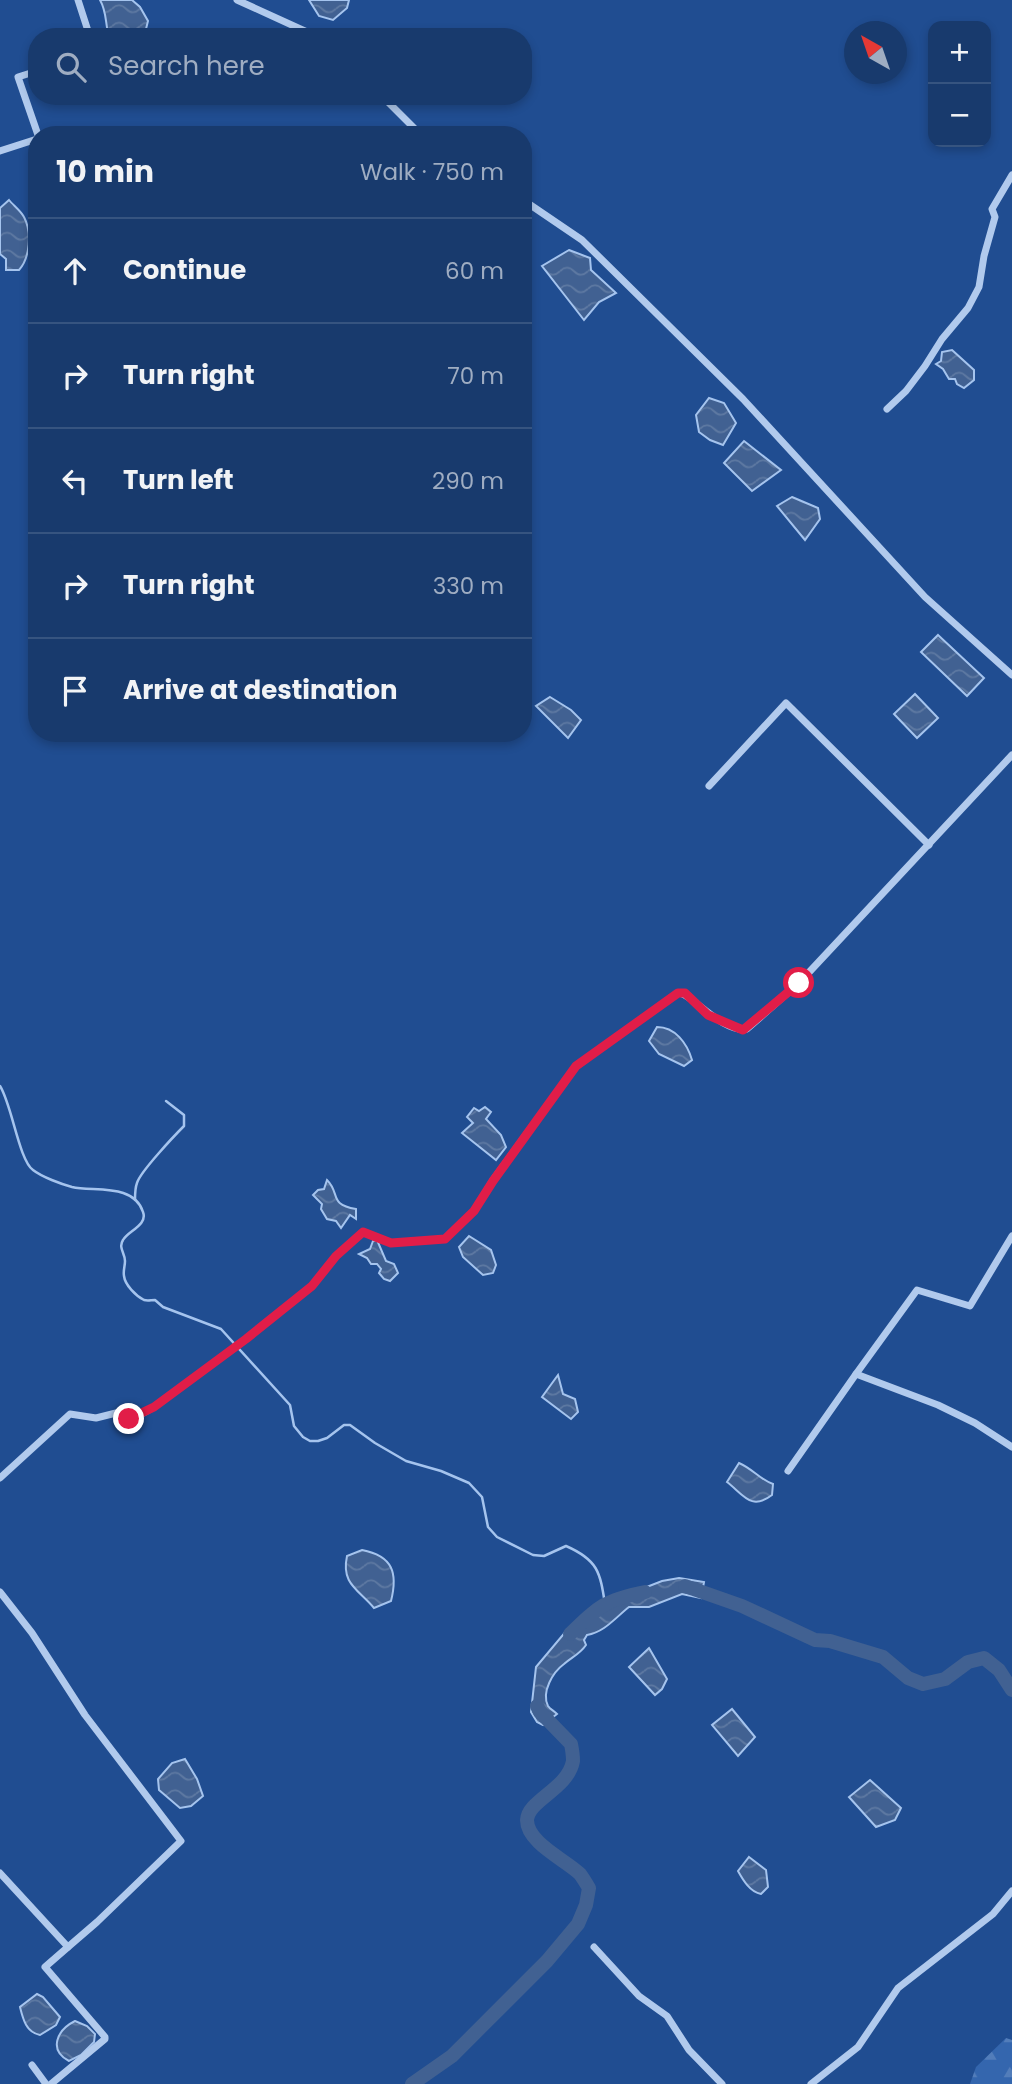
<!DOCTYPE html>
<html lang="en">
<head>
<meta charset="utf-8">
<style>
	:root { --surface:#183a6d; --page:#254575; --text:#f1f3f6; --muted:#9fadc2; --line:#365480 }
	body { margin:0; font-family:Poppins,sans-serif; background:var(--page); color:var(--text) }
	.controls { position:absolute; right:21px; top:21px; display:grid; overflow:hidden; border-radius:14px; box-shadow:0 4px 10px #0003 }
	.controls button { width:63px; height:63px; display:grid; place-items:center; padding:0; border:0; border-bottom:2px solid var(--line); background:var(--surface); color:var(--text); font:35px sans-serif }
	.compass { position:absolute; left:844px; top:21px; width:63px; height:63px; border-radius:50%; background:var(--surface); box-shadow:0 4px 10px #0003; rotate:320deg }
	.stop { position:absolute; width:21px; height:21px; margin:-16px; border:5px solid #e11d48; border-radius:50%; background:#fff }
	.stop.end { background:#e11d48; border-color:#fff; box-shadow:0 2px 7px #0008 }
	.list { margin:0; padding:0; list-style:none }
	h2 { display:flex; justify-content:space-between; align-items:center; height:91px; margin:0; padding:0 28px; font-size:30px }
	h2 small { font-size:23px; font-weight:400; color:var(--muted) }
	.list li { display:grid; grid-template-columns:46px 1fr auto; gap:21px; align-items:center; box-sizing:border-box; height:105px; padding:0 28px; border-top:2px solid var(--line) }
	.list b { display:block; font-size:26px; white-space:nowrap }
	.list em { font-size:23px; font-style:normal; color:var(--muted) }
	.icon { flex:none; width:38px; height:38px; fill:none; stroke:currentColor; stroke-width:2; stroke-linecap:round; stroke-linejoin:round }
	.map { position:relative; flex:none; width:1012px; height:2084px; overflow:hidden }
	.search { position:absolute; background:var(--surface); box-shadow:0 4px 10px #0003; left:28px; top:28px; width:504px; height:77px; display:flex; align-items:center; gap:18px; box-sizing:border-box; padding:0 24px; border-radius:28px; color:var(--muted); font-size:26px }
	.panel { position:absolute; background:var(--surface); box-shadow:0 4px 10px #0003; left:28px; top:126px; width:504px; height:616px; border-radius:28px }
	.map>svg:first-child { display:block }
	.forest { fill:url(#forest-firs) }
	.water { fill:url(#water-waves); stroke:#a5c4ee; stroke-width:2 }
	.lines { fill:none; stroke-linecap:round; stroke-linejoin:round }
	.stream { stroke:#a5c4ee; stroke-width:2.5 }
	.river { stroke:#416192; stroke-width:14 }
	.street { stroke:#b1caed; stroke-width:7 }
	.route { stroke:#e11d48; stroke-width:9 }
</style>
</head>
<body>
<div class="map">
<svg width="1012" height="2084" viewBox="0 0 1012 2084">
	<defs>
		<pattern id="forest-firs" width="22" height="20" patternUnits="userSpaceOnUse" patternTransform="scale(1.75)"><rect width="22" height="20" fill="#3466ae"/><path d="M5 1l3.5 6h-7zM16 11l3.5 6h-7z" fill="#527dba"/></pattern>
		<pattern id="water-waves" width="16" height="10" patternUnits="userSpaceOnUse" patternTransform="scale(1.75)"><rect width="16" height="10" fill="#416192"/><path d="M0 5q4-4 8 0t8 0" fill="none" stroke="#5e79a2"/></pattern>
	</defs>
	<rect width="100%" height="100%" fill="#204d91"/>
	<!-- forest -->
	<polygon class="forest" points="1006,2038 1012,2040 1012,2084 970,2084 976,2067"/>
	<!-- water -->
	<g class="water">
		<path d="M100,0H132L140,7L148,21L144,37H109C105,23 107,12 100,0Z"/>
		<polygon points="309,0 349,0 347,8 333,20 319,16"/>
		<path d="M9,200C13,205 21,211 24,217C32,232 30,258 19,270H6V259L0,254V208Z"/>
		<polygon points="569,250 590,258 591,270 616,293 599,302 584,320 542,266"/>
		<polygon points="952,350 974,370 974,380 964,388 957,384 955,379 949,379 943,369 936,364 941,361 942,352"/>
		<polygon points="709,398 724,403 736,423 723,445 710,440 699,432 696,415"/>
		<polygon points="744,441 781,470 752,491 724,463"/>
		<polygon points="792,497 818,508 820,519 805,540 777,506"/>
		<polygon points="938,635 984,678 967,696 921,652"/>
		<polygon points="915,694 938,718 917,738 894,714"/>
		<polygon points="550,697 571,710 581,720 568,738 536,706"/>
		<path d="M657,1027C675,1027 687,1043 692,1060L684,1066L659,1054L649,1041Z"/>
		<polygon points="485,1107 491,1112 486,1119 501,1135 506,1147 496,1160 462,1133 473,1123 467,1117 474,1108 479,1111"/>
		<path d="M327,1180C341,1194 328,1204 356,1209V1219L350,1215L341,1228L336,1221L327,1219L321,1209L322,1204L313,1195L318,1190L324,1189Z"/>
		<polygon points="469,1236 491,1250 496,1265 493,1273 483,1275 463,1257 459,1247"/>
		<polygon points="377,1240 386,1261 394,1264 398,1273 390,1281 384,1279 379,1273 381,1269 377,1264 371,1264 367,1258 359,1254 370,1249 373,1241"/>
		<polygon points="558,1375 563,1394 575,1399 578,1412 571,1419 542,1397"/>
		<path d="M739,1463C753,1469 759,1479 773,1484L772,1495C751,1511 744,1495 727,1482Z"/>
		<path d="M362,1550C393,1556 398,1573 391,1601L374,1608C358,1589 341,1584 347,1556Z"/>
		<path d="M679,1578L704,1582L701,1598L682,1594L649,1607H629C616,1617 605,1632 587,1635L584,1640L586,1645C580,1654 572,1657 564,1664C553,1672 541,1692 548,1706C550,1709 554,1711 557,1714L543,1725L537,1722L531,1712L536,1667L567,1630L616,1599L662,1581Z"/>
		<polygon points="649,1648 667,1679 662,1689 655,1695 629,1667"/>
		<polygon points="732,1709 755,1737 738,1756 712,1725"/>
		<polygon points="185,1759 197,1779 203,1796 191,1806 180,1808 159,1790 158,1779 172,1763"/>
		<polygon points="870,1780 901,1808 895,1820 876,1827 849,1797"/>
		<path d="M749,1857L766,1870L768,1887L761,1894C750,1892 743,1880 738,1871Z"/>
		<path d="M37,1994L43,1997L60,2017L56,2025L40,2035C26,2032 23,2019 20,2007Z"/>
		<path d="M75,2021L87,2026L95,2034L94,2042L81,2055L69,2061C48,2050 57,2030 75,2021Z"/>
	</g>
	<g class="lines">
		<!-- stream -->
		<g class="stream">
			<path d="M0,1086C12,1105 19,1160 33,1170C42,1177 61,1184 72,1187C94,1192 134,1183 143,1212C148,1225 128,1231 123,1240C118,1248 125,1253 125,1261C125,1266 123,1271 124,1276C125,1285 136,1296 144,1300C148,1301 151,1300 155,1300L163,1307L221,1329L290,1405L294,1426L303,1437L310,1441H318L327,1438L344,1425H350L375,1443L406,1461L441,1471L469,1483L482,1497L488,1527L497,1537L533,1555L544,1556L566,1546C598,1560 600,1572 605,1604"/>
			<path d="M135,1200C135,1194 135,1188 137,1183C140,1172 175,1135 184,1126V1115L166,1101"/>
		</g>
		<!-- river -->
		<g class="river">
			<polyline points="685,1586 742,1606 815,1640 830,1641 883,1657 908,1678 923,1684 945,1679 968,1662 984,1658 999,1670 1012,1690"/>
			<path d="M570,1634C599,1606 605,1600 645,1592"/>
			<path d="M412,2084L452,2056L547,1961L578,1924L586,1905L589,1888C586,1883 583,1878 580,1874C566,1860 527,1843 527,1820C528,1800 568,1789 573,1761C573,1756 572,1749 571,1744L540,1712L537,1706"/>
		</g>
		<!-- street -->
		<g class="street">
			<polyline points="78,0 90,37"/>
			<polyline points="237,0 318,37"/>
			<polyline points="37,71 18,77 38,135"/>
			<polyline points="382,96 421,135"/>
			<polyline points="0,151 37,139"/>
			<polyline points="523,202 529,204 582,240 743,399 925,597 1012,675"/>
			<polyline points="887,409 906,391 925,366 942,339 968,308 979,287 984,256 995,217 992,209 1012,175"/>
			<polyline points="709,786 786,703 929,845"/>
			<polyline points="1012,1236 970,1306 917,1290 856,1374 938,1405 975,1423 1012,1447"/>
			<polyline points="788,1471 856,1374"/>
			<path d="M0,1478L70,1414L96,1418L116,1413L133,1419L154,1407L246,1339L312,1286L336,1256L363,1232L391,1243L445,1239L474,1211L493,1180L576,1066L678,993C691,992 721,1033 747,1029L799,983L1012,755"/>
			<polyline points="0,1592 32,1633 85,1715 181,1841 97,1922 68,1947"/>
			<polyline points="0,1873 68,1947 45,1967 105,2037 105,2039 51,2084"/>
			<polyline points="594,1947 639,1996 667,2016 689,2050 722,2084"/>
			<polyline points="32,2065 46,2084"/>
			<polyline points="811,2084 858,2047 898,1988 993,1914 1012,1891"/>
		</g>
	</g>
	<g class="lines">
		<!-- route -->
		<polyline class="route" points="129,1419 154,1407 246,1339 312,1286 336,1256 363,1232 391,1243 445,1239 474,1211 493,1181 576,1066 678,993 685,993 708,1015 743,1030 799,983"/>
	</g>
</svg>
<div class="controls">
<button>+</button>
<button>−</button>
</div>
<svg class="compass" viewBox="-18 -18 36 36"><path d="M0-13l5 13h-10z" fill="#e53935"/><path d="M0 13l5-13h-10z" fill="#9fadc2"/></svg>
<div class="stop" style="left:799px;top:983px"></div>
<div class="stop end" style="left:129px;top:1419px"></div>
<div class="search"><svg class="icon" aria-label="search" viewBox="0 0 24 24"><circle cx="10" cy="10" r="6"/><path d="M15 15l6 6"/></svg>Search here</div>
<section class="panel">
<h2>10 min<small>Walk · 750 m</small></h2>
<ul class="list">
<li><svg class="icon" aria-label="ahead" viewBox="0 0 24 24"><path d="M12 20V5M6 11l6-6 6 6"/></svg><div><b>Continue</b></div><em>60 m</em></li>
<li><svg class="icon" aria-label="right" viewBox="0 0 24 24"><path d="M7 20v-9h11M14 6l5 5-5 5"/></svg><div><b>Turn right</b></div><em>70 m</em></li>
<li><svg class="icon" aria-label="left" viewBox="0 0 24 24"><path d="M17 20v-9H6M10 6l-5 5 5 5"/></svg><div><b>Turn left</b></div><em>290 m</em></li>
<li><svg class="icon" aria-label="right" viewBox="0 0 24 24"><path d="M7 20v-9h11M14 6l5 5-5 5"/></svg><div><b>Turn right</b></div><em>330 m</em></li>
<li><svg class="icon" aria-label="arrive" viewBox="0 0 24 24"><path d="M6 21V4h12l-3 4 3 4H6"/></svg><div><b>Arrive at destination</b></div></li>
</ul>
</section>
</div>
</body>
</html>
